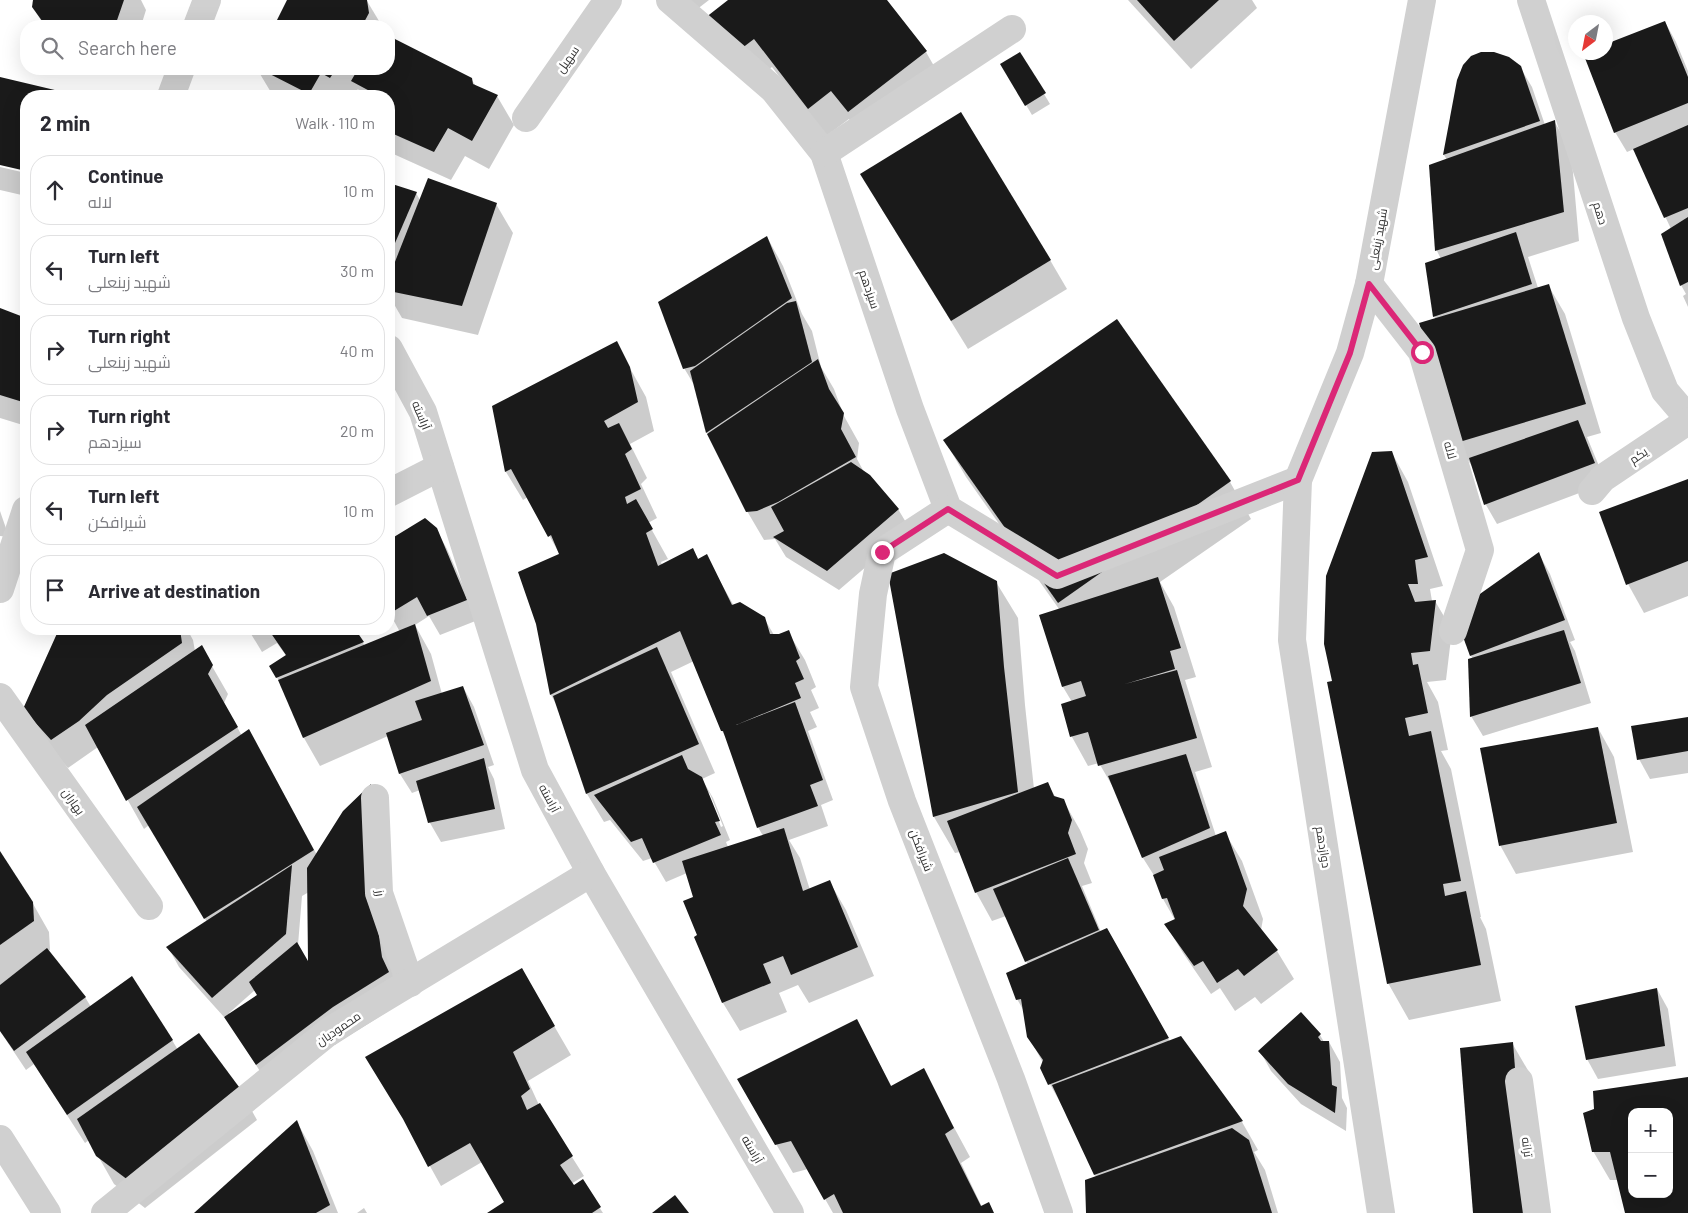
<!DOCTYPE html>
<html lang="en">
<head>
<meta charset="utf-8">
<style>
	:root { --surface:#fff; --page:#f7f7f7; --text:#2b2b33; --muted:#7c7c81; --line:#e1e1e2 }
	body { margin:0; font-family:Barlow,Cairo,sans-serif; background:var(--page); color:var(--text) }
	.controls { position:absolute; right:15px; bottom:15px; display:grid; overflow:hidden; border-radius:10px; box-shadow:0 5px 20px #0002 }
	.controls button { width:45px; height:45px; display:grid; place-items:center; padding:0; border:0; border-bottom:1px solid var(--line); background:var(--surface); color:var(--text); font:25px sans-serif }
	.compass { position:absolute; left:1568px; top:15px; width:45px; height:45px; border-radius:50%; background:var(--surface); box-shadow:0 5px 20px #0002; rotate:212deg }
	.stop { position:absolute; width:15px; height:15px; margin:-11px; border:4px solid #db2777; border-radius:50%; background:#fff }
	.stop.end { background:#db2777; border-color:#fff; box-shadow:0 1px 5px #0008 }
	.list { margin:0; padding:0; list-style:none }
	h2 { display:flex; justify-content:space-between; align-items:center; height:65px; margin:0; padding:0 20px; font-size:21px }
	h2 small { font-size:16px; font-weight:400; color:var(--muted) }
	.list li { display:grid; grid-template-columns:32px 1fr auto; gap:15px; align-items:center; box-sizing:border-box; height:70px; margin:0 10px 10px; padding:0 10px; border:1px solid var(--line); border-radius:20px }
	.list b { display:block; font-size:19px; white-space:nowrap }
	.list p { margin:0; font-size:16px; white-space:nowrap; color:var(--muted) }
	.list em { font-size:16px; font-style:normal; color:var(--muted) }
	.icon { flex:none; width:28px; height:28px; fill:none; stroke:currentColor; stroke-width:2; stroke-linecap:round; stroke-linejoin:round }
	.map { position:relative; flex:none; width:1688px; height:1213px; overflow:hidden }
	.search { position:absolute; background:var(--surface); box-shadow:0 5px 20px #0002; left:20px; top:20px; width:375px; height:55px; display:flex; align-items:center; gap:12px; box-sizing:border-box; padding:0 18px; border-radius:20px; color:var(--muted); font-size:19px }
	.panel { position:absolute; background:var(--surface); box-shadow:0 5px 20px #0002; left:20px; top:90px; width:375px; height:545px; border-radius:20px }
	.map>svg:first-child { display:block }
	.shadow { fill:#0003; fill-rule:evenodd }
	.building { fill:#1a1a1a; fill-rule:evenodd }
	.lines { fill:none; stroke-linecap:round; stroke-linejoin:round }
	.minor { stroke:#d0d0d0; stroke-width:28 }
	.route { stroke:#db2777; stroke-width:6 }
	.labels { text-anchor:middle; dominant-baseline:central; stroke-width:5; stroke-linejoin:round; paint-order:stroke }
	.street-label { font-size:12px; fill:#333; stroke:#fff }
</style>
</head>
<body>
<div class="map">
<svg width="1688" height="1213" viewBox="0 0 1688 1213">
	<rect width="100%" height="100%" fill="#fff"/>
	<!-- shadow -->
	<g class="shadow">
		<polygon points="34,0 141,0 146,10 141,26 44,26 33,6"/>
		<polygon points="288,0 364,0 367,1 382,26 275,26"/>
		<polygon points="674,0 709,0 687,17"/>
		<polygon points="730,0 886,0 926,52 942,80 865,140 849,119 825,137 772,67 751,83"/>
		<polygon points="1128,0 1252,0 1257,8 1191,69"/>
		<polygon points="1665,22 1676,42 1688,71 1688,307 1683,296 1686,294 1681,285 1671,229 1634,149 1627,152 1615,132 1584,54 1606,52 1606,45"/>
		<polygon points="389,37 471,79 476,86 497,96 514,125 489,169 465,156 451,180 389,152 389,96 362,96 358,89 353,96 276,96 272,94 257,69 389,69"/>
		<polygon points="1020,54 1050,104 1032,115 1002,65"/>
		<polygon points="1520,67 1532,87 1545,125 1554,121 1571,150 1579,241 1528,257 1538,288 1548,285 1565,314 1601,433 1587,437 1606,483 1497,524 1486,505 1475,471 1457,443 1436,320 1434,316 1441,259 1437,251 1430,166 1447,160 1444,155 1458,81"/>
		<polygon points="0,78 77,96 26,96 26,170 0,164"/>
		<polygon points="0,167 26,173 26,196 0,190"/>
		<polygon points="389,176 392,182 391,185 416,193 420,200 496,204 513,233 478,335 402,318 391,299 389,303"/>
		<polygon points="878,203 1050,260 1067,289 968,349"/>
		<polygon points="767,237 783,266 802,314 812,331 821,367 834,389 844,416 859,443 857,459 864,472 898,509 910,529 839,590 786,557 775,539 764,540 747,511 707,433 696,388 684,368"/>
		<polygon points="0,310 26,319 26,426 0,418"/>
		<polygon points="1116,321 1230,482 1251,519 1160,582 1174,607 1196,677 1185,680 1212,767 1195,772 1216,836 1225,833 1242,861 1263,919 1261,930 1277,951 1294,979 1261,1004 1255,997 1235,1011 1220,988 1211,994 1183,953 1166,925 1175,920 1163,899 1155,877 1143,858 1117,794 1099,763 1088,766 1072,737 1062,705 1072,702 1063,687 1059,609 966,477 945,441"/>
		<path d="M616,343L646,397L654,431L630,444L647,478L641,484L657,518L648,523L668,559L661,562L662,565L693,550L699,560L706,556L734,606L764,618L774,635L788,632L805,660L816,687L811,690L819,708L810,712L817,727L808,731L833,800L821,805L828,826L789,840L800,858L810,890L829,881L846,910L874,976L809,1003L798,985L779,993L787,1012L740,1031L723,1003L695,937L699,936L695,898L687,873L666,882L652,858L643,861L610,820L604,822L587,794L560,711L551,695L537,624L560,555L528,497L523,500L506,472L494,406ZM694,661L722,731L728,741L758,827L763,836L728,847L726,842L730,840L713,798L702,779L715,773L671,672ZM706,790L710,794L723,826L721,827Z"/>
		<polygon points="1392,453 1408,482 1443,586 1430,589 1432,601 1435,601 1452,630 1446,680 1427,682 1438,702 1448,750 1441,751 1451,769 1481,917 1480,917 1486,929 1501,1001 1409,1020 1388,983 1333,682"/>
		<polygon points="389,469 395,480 389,486"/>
		<polygon points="1688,480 1688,596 1644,613 1628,584"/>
		<polygon points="0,511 9,537 0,536"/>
		<polygon points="425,520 436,529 447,549 478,620 440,635 429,616 415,625 431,654 442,694 463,687 474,707 494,765 488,767 494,779 505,829 441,842 430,823 420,790 412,793 400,774 388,736 320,766 304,738 282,687 271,666 287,657 277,643 262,652 248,629 353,629 365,646 400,632 389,612 389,541"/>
		<polygon points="1539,554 1550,574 1575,640 1570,642 1575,651 1591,703 1483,736 1471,716 1473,659 1471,656"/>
		<polygon points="889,575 996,582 1018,618 1025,705 1034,789 1048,784 1056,798 1063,800 1080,830 1088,849 1084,863 1092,883 1082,886 1101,932 1107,929 1170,1042 1181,1038 1242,1122 1258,1150 1254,1152 1265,1170 1278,1213 1087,1213 1096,1177 1066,1113 1041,1068 1043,1063 1029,1037 1025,1013 1017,999 1028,965 1006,916 992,921 976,892 960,852 955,853 934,817"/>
		<path d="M61,629H187L193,640L195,651L201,647L228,694L224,703L242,736L265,760L317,855L381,868L404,1001L335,1045L328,1032L268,1084L225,1016L224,1017L179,967L168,947L207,922L149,825L144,829L98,747L68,768L41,738L25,709ZM309,892V965L298,945L302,896ZM255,990L258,996L230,1014L229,1013Z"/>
		<polygon points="1688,718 1688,773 1650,779 1639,759"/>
		<polygon points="1598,728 1614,757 1633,852 1516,874 1500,845"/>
		<polygon points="0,853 32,902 49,932 50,950 48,951 85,997 91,1007 172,1040 178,1050 241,1091 257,1120 145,1208 114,1184 89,1140 85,1143 34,1064 26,1070 0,1031"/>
		<polygon points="521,969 571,1055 528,1081 539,1105 584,1176 571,1184 573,1187 582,1181 603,1213 490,1213 506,1203 482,1162 441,1186 411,1132"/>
		<polygon points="1657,989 1668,1009 1676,1066 1598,1079 1587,1059"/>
		<polygon points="856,1021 892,1087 923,1070 970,1157 961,1163 982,1207 994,1213 833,1213 808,1169 793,1173 738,1079"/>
		<polygon points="1320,1035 1324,1042 1329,1042 1340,1062 1342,1098 1347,1108 1346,1131 1301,1104 1271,1071 1260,1051"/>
		<polygon points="1512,1043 1529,1072 1540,1213 1474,1213"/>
		<path d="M1688,1078V1213H1626L1618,1180H1610L1593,1151L1585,1113ZM1632,1112H1669V1194H1632Z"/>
		<polygon points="297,1122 313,1151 338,1213 196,1213"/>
		<polygon points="364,1208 367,1213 357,1213"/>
	</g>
	<!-- building -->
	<g class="building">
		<polygon points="33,0 124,0 115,26 54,26 45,25 32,7"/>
		<polygon points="287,0 367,0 369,13 362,26 274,26"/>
		<polygon points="728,0 887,0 927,51 848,112 831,91 808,109 754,39 733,55 705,18"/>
		<polygon points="1137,0 1219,0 1174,41"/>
		<polygon points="1665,21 1688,77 1688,103 1614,133 1583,53 1606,52 1606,44"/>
		<polygon points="389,36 472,78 473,84 498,95 472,141 448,128 434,152 389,132 389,96 379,96 351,81 358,69 389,69"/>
		<polygon points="1020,52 1046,93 1025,106 1000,64"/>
		<polygon points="1481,52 1494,52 1509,57 1521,66 1540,121 1443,155 1457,80 1463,65 1471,56"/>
		<polygon points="260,69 336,69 330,78 321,73 309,94"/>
		<polygon points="0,77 80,96 26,96 26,171 0,165"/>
		<polygon points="961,112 1051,260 951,321 860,174"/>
		<polygon points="1555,120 1564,212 1435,251 1429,165"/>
		<polygon points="1688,125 1688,208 1664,218 1633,149"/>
		<polygon points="428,178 497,203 462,306 389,291 389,277"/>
		<polygon points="389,183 417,192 389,257"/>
		<polygon points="1688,217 1688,282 1680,286 1661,234"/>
		<polygon points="1516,232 1532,284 1433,317 1425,263"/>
		<polygon points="767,236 792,298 695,366 683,369 658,302"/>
		<polygon points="1549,284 1586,404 1456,443 1419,323"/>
		<polygon points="796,301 812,362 706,433 690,371 787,303"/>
		<polygon points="0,308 26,318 26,403 0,395"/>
		<polygon points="1117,319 1231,481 1058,603 943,440"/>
		<polygon points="617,341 630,367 638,402 604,421 608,428 619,423 632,449 625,454 641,489 625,497 627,504 636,499 653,529 646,533 658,566 693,548 698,559 707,554 732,605 740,602 765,617 770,634 779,634 789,630 800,658 796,661 804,679 795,683 801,698 736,725 795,702 823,780 810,785 818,806 757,828 723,731 721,731 680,631 550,695 536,624 518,572 559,554 551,535 548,537 511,469 505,472 492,406"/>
		<polygon points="818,359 829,389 844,413 841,429 856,457 778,502 757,511 746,512 707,434"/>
		<polygon points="1578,420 1595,463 1484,505 1469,458"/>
		<polygon points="1392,451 1428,557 1415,560 1418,584 1408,584 1415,602 1436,600 1430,651 1411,653 1413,665 1418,664 1428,713 1405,718 1409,736 1431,731 1461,881 1443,884 1445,896 1466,891 1481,965 1387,984 1327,682 1332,681 1324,644 1326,576 1372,452"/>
		<polygon points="851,462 870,475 899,509 827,571 773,537 784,531 771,507"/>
		<polygon points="1688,479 1688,561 1626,585 1599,512"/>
		<polygon points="425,518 437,528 467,600 427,616 417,597 389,614 389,540"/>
		<polygon points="1539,552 1565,620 1470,656 1458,623 1470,601"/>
		<polygon points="944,553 997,581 1004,667 1018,792 933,817 888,574"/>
		<polygon points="1158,577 1181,648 1170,651 1175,669 1125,684 1177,670 1197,738 1098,766 1088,732 1070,737 1061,704 1086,696 1081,681 1062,687 1039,615"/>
		<polygon points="415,624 431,681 303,738 278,680"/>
		<polygon points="59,629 180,629 182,643 107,695 79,721 51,740 23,709"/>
		<polygon points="268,629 355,629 364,642 276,678 269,666 286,655"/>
		<polygon points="1564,630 1581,683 1470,717 1468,659"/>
		<polygon points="202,645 213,665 208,674 238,727 126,801 85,725"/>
		<polygon points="657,647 699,744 586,794 553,696"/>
		<polygon points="463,686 484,745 399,774 386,733 422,720 415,701"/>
		<polygon points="1688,717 1688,751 1637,760 1631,726"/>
		<polygon points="1598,727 1617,823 1499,846 1480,748"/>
		<polygon points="249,729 314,850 204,919 137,807"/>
		<polygon points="1186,754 1210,828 1142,858 1108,776"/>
		<polygon points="682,755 688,769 702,777 720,821 715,822 721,835 653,863 642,838 631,842 594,795"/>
		<polygon points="484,758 495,809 428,823 416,781"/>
		<polygon points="1048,782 1054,796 1064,799 1072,820 1068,833 1076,854 975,893 947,821"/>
		<polygon points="371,784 365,838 382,957 389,972 333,1007 256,1065 224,1017 257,995 249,982 297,942 308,961 307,868 343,811"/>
		<polygon points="784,828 803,891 830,880 858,947 791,975 783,956 763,964 771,983 722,1003 694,937 697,935 683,901 693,897 682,861"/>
		<polygon points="1226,831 1247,889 1243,906 1278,950 1244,976 1238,969 1217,983 1203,961 1194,966 1164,924 1175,919 1167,898 1162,899 1153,875 1164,870 1159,857"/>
		<polygon points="0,851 33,902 34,921 0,945"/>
		<polygon points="1068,858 1099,930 1025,962 993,889"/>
		<polygon points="292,865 286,934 212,998 166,947"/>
		<polygon points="1107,928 1169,1038 1048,1085 1040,1068 1043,1060 1027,1037 1021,999 1016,1000 1006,973"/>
		<polygon points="47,948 86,997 14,1051 0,1031 0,985"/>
		<polygon points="522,968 555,1026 513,1052 530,1089 521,1096 527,1110 540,1103 573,1156 560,1165 574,1185 583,1179 601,1207 592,1213 487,1213 504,1202 470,1143 428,1167 403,1119 365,1057"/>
		<polygon points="132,976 173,1040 67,1115 26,1052"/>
		<polygon points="1657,988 1665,1046 1586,1060 1575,1006"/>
		<polygon points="1301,1012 1321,1034 1318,1037 1321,1041 1329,1041 1332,1085 1337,1087 1335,1113 1288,1084 1258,1051"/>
		<polygon points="857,1019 891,1086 924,1068 954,1128 945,1134 981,1206 989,1202 994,1213 843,1213 834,1194 824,1200 791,1141 775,1145 737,1079"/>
		<polygon points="199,1033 242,1091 128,1180 96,1156 77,1119"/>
		<polygon points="1181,1036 1243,1121 1094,1175 1052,1085"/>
		<polygon points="1513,1042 1526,1213 1473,1213 1460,1048"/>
		<path d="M1688,1077V1213H1625L1610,1152H1592L1583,1113L1594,1109L1593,1091ZM1632,1112H1669V1194H1632Z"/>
		<polygon points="297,1120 330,1205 316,1213 194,1213"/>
		<polygon points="1232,1128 1249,1140 1272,1213 1086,1213 1085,1180"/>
		<polygon points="675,1195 689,1213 652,1213"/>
	</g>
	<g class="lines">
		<!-- minor -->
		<g class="minor">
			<polyline points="670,0 774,90 824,153 910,409 948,509 1057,575 1298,480"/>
			<polyline points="1531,0 1636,318 1665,391 1688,418"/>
			<polyline points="197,26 207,0"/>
			<polyline points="171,96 181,69"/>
			<polyline points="526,118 608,0"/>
			<polyline points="824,153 1012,29"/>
			<polyline points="1369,284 1422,352 1480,550 1453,631"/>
			<polyline points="389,349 423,412 535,770 591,873 790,1213"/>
			<polyline points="1592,491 1603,478 1688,421"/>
			<polyline points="389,493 440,467"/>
			<polyline points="948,509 882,552 873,594 864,687 902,801 1011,1079 1059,1213"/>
			<polyline points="0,589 26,510"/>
			<polyline points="0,697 149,906"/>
			<polyline points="375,798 379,893 410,983"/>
			<polyline points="1519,1081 1537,1213"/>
			<polyline points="0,1139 47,1213"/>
			<polyline points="105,1213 331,1030 591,873"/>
			<polyline points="1381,1213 1292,640 1298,480 1350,353 1369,284 1422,0"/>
		</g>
	</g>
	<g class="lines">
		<!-- route -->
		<polyline class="route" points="882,552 948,509 1057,576 1298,480 1350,353 1369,284 1422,352"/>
	</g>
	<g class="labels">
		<!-- street labels -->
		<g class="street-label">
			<text transform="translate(567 59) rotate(-55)">سهیل</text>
			<text transform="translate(1601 213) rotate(72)">دهم</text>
			<text transform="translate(1377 239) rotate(-80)">شهید زینعلی</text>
			<text transform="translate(870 289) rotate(71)">سیزدهم</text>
			<text transform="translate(422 415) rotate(68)">آراسته</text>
			<text transform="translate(1451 450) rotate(74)">لاله</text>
			<text transform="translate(1638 455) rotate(-34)">یکم</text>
			<text transform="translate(550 798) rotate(62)">آراسته</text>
			<text transform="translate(74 801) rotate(55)">بهاران</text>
			<text transform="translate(1324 847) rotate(81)">دوازدهم</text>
			<text transform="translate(922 850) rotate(69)">شیرافکن</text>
			<text transform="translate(381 893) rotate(80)">رز</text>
			<text transform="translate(338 1028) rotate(-34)">محمودیان</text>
			<text transform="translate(1528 1147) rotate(82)">ترانه</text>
			<text transform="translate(753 1149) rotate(60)">آراسته</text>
		</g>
	</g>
</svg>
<div class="controls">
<button>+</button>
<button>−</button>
</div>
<svg class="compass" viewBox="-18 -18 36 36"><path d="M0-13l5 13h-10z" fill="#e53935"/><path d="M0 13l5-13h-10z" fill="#7c7c81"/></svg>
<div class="stop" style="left:1422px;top:352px"></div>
<div class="stop end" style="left:882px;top:552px"></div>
<div class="search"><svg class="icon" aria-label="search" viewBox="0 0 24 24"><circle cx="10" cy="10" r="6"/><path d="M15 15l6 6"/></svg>Search here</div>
<section class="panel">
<h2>2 min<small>Walk · 110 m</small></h2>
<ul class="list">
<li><svg class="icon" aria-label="ahead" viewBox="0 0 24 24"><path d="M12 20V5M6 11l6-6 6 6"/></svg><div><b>Continue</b><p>لاله</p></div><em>10 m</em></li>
<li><svg class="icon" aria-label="left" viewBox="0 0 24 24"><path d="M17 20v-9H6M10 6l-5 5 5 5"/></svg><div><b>Turn left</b><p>شهید زینعلی</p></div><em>30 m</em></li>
<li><svg class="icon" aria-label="right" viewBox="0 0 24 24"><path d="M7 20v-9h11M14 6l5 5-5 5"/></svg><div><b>Turn right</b><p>شهید زینعلی</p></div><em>40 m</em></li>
<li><svg class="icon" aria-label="right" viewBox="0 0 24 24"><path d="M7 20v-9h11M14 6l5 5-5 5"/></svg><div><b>Turn right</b><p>سیزدهم</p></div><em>20 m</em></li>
<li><svg class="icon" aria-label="left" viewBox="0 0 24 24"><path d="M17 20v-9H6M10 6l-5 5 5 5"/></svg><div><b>Turn left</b><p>شیرافکن</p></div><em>10 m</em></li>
<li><svg class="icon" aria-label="arrive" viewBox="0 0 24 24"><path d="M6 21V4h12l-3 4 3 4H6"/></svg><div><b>Arrive at destination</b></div></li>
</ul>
</section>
</div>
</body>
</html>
